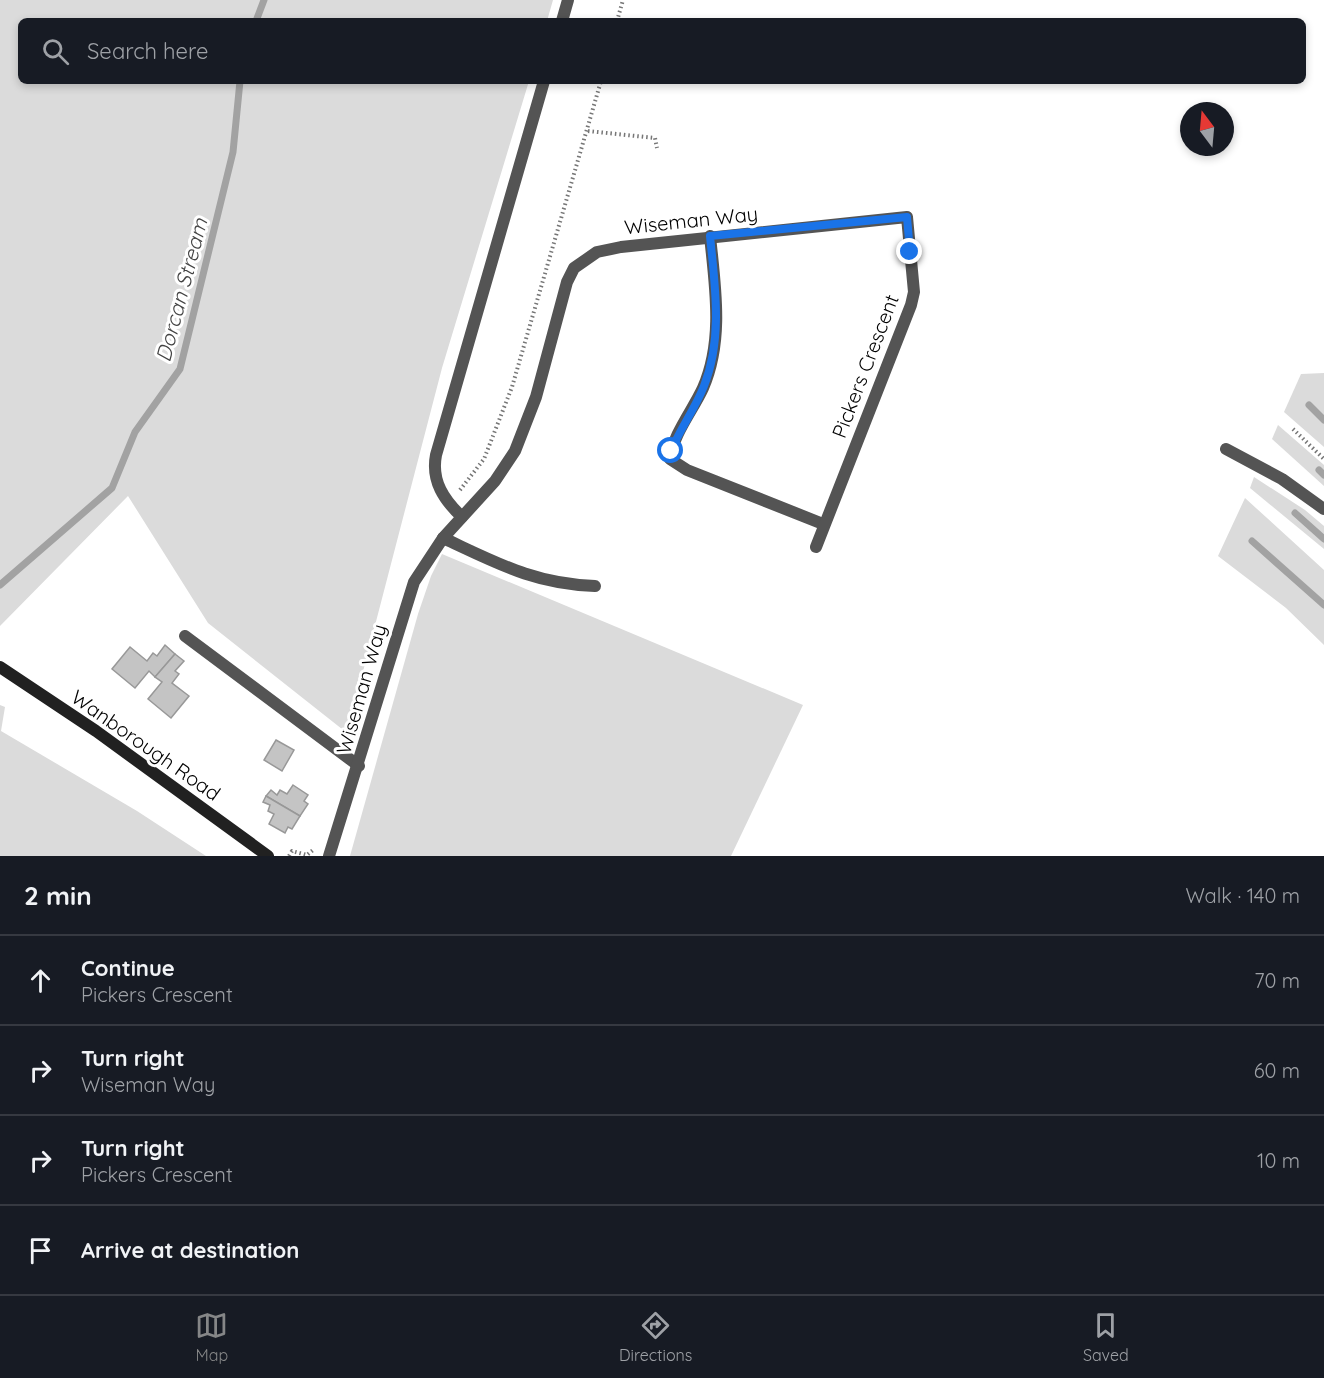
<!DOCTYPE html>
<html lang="en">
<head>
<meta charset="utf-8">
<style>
	:root { --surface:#171b24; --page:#242831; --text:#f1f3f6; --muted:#9ea1a6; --line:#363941; --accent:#858687 }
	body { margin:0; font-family:Quicksand,sans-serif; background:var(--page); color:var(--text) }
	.compass { position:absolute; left:1180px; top:102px; width:54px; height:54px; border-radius:50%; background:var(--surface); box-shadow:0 3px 9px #0003; rotate:344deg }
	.stop { position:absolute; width:18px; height:18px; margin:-14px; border:4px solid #1a73e8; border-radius:50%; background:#fff }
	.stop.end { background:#1a73e8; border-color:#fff; box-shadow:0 2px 6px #0008 }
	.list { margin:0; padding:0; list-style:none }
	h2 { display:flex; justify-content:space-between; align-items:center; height:78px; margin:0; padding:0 24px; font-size:26px }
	h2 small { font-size:20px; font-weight:400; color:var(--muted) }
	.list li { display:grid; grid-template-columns:39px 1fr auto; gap:18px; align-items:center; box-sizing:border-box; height:90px; padding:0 24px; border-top:2px solid var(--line) }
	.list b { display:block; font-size:22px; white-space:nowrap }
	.list p { margin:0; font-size:20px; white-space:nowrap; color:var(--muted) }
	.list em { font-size:20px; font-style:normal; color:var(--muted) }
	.icon { flex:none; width:33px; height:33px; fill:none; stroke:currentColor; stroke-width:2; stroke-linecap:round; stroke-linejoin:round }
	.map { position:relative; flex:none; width:1324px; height:856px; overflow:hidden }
	.search { position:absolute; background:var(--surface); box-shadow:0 3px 9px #0003; left:18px; right:18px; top:18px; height:66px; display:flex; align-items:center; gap:15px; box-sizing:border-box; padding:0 21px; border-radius:9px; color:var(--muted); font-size:22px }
	.sheet { height:438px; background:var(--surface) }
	nav { display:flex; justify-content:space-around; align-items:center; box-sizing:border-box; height:84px; border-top:2px solid var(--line); background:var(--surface); font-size:16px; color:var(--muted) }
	nav a { display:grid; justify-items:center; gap:3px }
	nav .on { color:var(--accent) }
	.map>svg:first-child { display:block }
	.green { fill:#dbdbdb }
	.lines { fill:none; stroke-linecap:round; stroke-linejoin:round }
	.stream { stroke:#a2a2a2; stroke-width:7 }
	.building { fill:#c4c4c4; stroke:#989898; stroke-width:1.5 }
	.path { stroke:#767676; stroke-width:4; stroke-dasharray:1.5 3; stroke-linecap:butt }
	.lane { stroke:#545454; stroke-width:12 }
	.street { stroke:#545454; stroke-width:12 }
	.secondary { stroke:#212121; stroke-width:12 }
	.route { stroke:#1a73e8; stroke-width:8 }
	.labels { text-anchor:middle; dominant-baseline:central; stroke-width:6; stroke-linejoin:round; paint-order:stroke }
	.street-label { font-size:20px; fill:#000; stroke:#fff }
	.water-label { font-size:21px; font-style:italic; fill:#434343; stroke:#fff }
</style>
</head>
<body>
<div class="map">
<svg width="1324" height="856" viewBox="0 0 1324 856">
	<rect width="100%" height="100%" fill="#fff"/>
	<!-- green -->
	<g class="green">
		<polygon points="0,0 553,0 547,21 21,21 21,81 529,81 442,368 347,733 208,623 128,496 0,626"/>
		<polygon points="1324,373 1324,447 1284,412 1301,374"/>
		<polygon points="1278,425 1324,465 1324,486 1272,439"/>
		<polygon points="1254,477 1305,510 1324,526 1324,549 1250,488"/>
		<polygon points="1245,498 1324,570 1324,645 1286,608 1218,556"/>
		<polygon points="442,554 803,705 731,856 350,856 418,614 431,576"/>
		<polygon points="0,705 5,707 1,731 137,811 206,856 0,856"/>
	</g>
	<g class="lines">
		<!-- stream -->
		<g class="stream">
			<polyline points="256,21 264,0"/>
			<polyline points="1309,405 1324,420"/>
			<polyline points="1319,470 1324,475"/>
			<polyline points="1295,513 1324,539"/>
			<polyline points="1252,541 1324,605"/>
			<polyline points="0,585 112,488 135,432 180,369 233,152 240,81"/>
		</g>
	</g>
	<!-- building -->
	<g class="building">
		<polygon points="165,645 175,654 155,677 149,671 135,688 112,669 130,647 147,661 153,653 157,656"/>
		<polygon points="175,654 184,661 175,671 179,674 172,683 189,696 171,718 148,699 162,682 155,677"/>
		<polygon points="276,740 294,750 282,771 264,760"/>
		<polygon points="293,785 308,795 304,801 308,804 300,816 266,796 271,790 277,795 280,790 287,794"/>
		<polygon points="266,796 300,816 292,829 288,827 285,833 269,824 274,814 268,811 270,805 263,802"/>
	</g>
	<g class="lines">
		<!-- path -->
		<g class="path">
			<polyline points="617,21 623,0"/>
			<polyline points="588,131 655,138 657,148"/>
			<polyline points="1293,429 1324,459"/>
			<polyline points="460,490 484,459 512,387 601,81"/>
			<polyline points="289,856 292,851 307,855 313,850"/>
		</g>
		<!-- lane -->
		<g class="lane">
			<polyline points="562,21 568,0"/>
			<polyline points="1226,449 1282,479 1324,509"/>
			<path d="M462,517C444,500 431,481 436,455L544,81"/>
			<path d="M443,538C497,563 534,584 595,586"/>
			<polyline points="185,636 359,766"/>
		</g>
		<!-- street -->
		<g class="street">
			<path d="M710,236C715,286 724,340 703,388C693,410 673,434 670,459L687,470L823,524"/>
			<polyline points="329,856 414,582 443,538 495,481 515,451 536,397 567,282 574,268 597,252 621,247 907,217 914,292 911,305 816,547"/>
		</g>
		<!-- secondary -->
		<polyline class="secondary" points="0,667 96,731 268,856"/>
	</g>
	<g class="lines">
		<!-- route -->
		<path class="route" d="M671,451C680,429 695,409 704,386C723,338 715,286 710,236L907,217L910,252"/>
	</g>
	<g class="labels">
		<!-- street labels -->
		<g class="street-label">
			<text transform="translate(691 220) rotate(-6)">Wiseman Way</text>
			<text transform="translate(865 366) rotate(-69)">Pickers Crescent</text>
			<text transform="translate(361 689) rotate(-74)">Wiseman Way</text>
			<text transform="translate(146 745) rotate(35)">Wanborough Road</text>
		</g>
		<!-- water labels -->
		<g class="water-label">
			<text transform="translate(181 290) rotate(-75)">Dorcan Stream</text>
		</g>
	</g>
</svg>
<svg class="compass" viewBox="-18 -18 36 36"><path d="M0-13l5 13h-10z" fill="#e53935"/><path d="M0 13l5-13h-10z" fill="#9ea1a6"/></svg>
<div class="stop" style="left:671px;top:451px"></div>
<div class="stop end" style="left:910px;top:252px"></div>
<div class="search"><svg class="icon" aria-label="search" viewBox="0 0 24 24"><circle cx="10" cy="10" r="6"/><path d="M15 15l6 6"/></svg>Search here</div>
</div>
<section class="sheet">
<h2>2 min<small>Walk · 140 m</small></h2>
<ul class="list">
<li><svg class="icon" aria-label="ahead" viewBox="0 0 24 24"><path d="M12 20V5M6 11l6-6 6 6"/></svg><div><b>Continue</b><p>Pickers Crescent</p></div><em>70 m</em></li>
<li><svg class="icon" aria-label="right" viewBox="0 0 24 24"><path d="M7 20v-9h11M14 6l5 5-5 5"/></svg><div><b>Turn right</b><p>Wiseman Way</p></div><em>60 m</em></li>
<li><svg class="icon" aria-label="right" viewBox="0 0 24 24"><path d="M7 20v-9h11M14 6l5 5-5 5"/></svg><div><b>Turn right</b><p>Pickers Crescent</p></div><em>10 m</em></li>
<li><svg class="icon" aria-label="arrive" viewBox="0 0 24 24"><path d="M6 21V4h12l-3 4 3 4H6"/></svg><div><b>Arrive at destination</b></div></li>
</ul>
</section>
<nav>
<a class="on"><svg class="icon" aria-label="map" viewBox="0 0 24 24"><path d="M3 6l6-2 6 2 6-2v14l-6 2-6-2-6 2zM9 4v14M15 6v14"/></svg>Map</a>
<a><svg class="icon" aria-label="directions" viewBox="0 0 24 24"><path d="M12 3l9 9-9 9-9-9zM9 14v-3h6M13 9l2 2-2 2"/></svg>Directions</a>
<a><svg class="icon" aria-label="saved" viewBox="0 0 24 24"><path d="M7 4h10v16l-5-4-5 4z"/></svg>Saved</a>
</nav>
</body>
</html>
